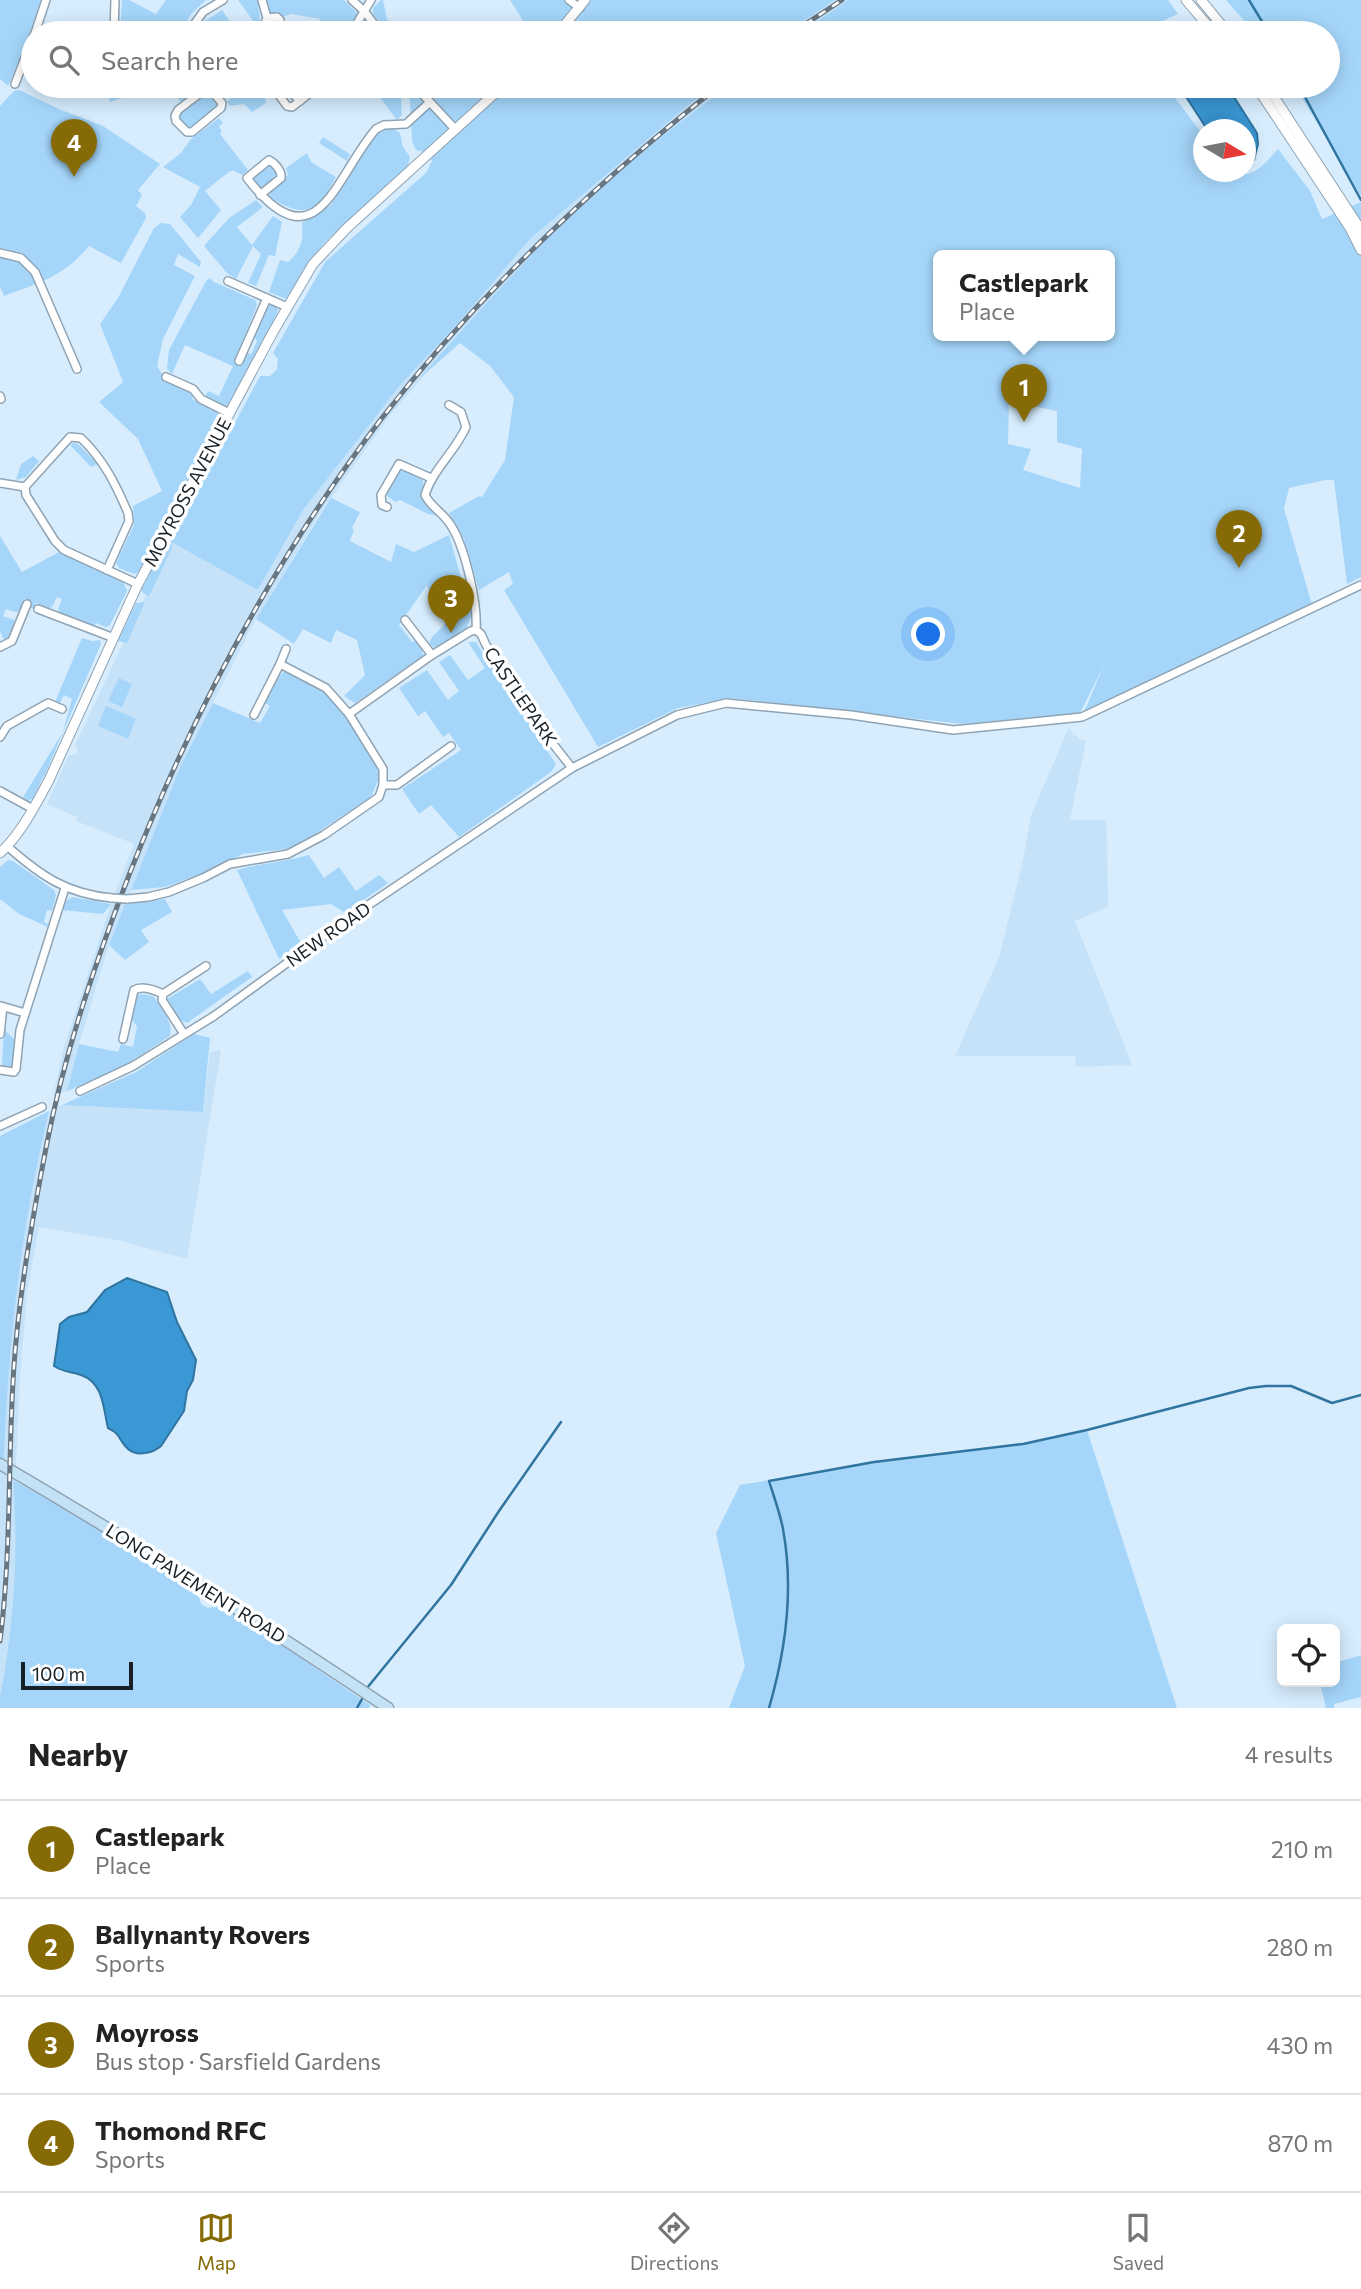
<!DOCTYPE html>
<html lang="en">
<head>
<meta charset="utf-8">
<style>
	:root { --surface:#fff; --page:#f6f6f6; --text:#222; --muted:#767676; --line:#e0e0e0; --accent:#856a05 }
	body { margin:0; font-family:Commissioner,sans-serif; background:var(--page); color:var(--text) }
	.controls { position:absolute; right:21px; bottom:21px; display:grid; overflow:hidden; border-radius:10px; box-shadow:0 4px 18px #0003 }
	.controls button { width:63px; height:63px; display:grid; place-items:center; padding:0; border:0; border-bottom:2px solid var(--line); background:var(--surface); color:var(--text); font:35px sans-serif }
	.compass { position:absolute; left:1193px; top:119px; width:63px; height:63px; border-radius:50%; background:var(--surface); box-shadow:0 4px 18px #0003; rotate:100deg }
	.scale { position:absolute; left:21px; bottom:18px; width:112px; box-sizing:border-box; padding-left:7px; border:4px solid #182026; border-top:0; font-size:19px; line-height:24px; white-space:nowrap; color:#182026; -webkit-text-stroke:5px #fff; paint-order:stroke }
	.you { position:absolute; left:929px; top:635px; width:24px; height:24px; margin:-18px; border:5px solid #fff; border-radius:50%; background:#1a73e8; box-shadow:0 0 0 10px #1a73e833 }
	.badge { display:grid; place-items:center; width:46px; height:46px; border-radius:50%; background:var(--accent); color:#fff; font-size:23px; font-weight:700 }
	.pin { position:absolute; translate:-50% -58px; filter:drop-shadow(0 2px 4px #0008) }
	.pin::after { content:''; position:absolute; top:37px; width:24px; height:21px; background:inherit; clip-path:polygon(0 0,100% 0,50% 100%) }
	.popup { position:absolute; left:933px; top:250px; width:182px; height:91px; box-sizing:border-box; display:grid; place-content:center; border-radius:10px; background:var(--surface); filter:drop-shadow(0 2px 5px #0005); font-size:23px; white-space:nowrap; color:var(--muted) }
	.popup b { font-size:26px; color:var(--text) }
	.popup::after { content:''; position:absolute; left:50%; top:100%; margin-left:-14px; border:14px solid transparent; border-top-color:var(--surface) }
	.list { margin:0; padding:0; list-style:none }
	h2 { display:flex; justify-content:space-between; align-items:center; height:91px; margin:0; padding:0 28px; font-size:30px }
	h2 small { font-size:23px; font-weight:400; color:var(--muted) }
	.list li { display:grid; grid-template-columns:46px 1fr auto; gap:21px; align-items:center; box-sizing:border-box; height:98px; padding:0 28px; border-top:2px solid var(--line) }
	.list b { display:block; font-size:26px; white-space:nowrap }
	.list p { margin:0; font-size:23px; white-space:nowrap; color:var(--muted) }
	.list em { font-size:23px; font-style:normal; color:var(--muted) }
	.icon { flex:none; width:38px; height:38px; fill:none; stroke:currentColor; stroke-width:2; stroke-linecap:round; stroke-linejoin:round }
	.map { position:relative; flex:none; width:1361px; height:1708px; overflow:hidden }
	.search { position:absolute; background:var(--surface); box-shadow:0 4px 18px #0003; left:21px; right:21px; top:21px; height:77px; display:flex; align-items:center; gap:18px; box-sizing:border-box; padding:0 24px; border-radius:38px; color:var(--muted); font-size:26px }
	.sheet { height:483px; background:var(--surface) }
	nav { display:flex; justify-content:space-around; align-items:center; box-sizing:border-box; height:98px; border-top:2px solid var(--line); background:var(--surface); font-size:19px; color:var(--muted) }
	nav a { display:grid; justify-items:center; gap:4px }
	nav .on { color:var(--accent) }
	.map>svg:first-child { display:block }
	.built { fill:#c6e2f8 }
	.green { fill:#a5d6fa; fill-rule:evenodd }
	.water { fill:#3a98d4; stroke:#3074a0; stroke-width:2 }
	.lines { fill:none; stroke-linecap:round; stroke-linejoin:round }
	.stream { stroke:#3074a0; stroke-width:2.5 }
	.minor-casing { stroke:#8fa3b3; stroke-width:10 }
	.tertiary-casing { stroke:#8fa3b3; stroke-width:11 }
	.secondary-casing { stroke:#8fa3b3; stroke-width:13 }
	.minor { stroke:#fff; stroke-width:7 }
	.tertiary { stroke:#fff; stroke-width:9 }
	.secondary { stroke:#c3e2f5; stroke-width:10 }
	.rail-casing { stroke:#687681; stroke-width:5 }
	.rail { stroke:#fff; stroke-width:2.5; stroke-dasharray:8; stroke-linecap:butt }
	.minor-bridge-casing { stroke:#8fa3b3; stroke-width:10; stroke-linecap:butt }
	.minor-bridge { stroke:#fff; stroke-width:7 }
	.labels { text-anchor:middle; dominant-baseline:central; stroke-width:7; stroke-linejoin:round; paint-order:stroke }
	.street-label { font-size:18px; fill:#182026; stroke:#fff }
</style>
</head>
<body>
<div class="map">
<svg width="1361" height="1708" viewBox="0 0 1361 1708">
	<rect width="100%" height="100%" fill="#d7edfe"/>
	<!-- built -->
	<g class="built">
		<polygon points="835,0 848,0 801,33 786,33"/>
		<polygon points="711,86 728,86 636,157 576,210 468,324 388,418 319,515 256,619 181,765 109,945 79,1044 67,1091 53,1096 64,1047 111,904 134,844 76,821 77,817 47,804 69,755 75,755 78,750 75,745 171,542 258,590 303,510 401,384 461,320 530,239"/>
		<polygon points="1069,727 1074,736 1078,735 1077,738 1086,741 1070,820 1106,820 1107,835 1108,907 1075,921 1132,1065 1076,1067 1075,1056 955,1056 999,957 1023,860 1031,815"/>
		<polygon points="221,1050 187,1259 121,1241 39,1227 27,1293 20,1378 16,1466 4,1461 7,1377 19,1266 36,1162 49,1111 62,1105 203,1112 210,1052"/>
		<polygon points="0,1471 13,1480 17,1523 14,1607 0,1696"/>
	</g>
	<!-- green -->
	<g class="green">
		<polygon points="0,0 41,0 24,49 8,86 0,79"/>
		<polygon points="122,0 129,0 156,14 166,0 206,0 191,14 181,33 120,33"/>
		<polygon points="238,0 258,0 261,33 241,33 253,21"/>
		<polygon points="266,0 344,0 358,14 358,18 346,33 335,33 318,28 320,19 291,14 282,17 268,12"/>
		<polygon points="381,0 383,0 387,19 396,28 388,31 373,14 373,8"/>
		<polygon points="510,0 835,0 786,33 531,33"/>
		<polygon points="848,0 1168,0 1178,14 1156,24 1150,33 801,33"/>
		<polygon points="1226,0 1361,0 1361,196 1295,86 1328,86 1328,33 1255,33"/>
		<polygon points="222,10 238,33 197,33 205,21"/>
		<polygon points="106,86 142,86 139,91 110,102"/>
		<polygon points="169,86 184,86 191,94 181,102"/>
		<polygon points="250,86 264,94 266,103 252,112 244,104 230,106 227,101"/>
		<polygon points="360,86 400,86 402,115 397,120 372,87 365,92"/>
		<polygon points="409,86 711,86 530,239 461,320 401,384 303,510 258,590 171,542 260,376 270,376 277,369 278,359 273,353 325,262 419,179 426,173 432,161 424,152 416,150 412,141"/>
		<path d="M728,86H1166L1203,135L1204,172H1234C1253,181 1266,161 1278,149L1310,191L1322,219L1361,202V577L1347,584L1334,480H1325L1289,488L1284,509L1313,608L1082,717L1104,665L1080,713L963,724L731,698L678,708L598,747L504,590L513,584L509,572L479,590L464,539L449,513L479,496L482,497L505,460L514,397L490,366L460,343L419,379C469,322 521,264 575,211C622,165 676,126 728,86ZM938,256H1110V336H938ZM1009,401L1057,411V442L1082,449L1080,488L1023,470L1031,449L1008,444Z"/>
		<path d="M19,90L59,109L103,126L160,164L138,190L142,195L136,206L145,213L146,218L121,263L89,246C63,277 41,282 4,296L0,287V106L14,91Z"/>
		<polygon points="206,93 217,104 217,108 191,130 188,129 180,120 180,114"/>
		<polygon points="219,118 223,123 219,127 222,131 220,134 248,170 242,175 234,171 230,171 205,191 221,210 198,238 180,217 191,205 200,187 163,167 181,153 191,139"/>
		<path d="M391,127L400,133L403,147L410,157L408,166L327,240L309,262L286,299L269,292L280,260L288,262C302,249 303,241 302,223L330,206L373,138L380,132Z"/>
		<polygon points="323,137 350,154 347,161 319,143"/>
		<path d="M307,153L311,162L336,177C317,213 303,220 269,196L271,192L288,175L286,168Z"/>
		<polygon points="267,164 271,165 277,174 262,189 252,177"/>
		<polygon points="256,200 263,207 237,227 252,245 273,216 282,222 275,256 269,255 256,286 248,283 261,254 253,246 236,279 227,273 204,246 229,218"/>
		<polygon points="161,223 170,224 201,262 200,267 178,254 174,265 195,276 163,339 157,366 165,379 194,393 192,399 202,403 208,391 219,396 233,366 185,345 172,374 167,369 169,350 206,281 210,278 214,282 255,300 257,305 234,362 242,365 247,353 251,354 257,341 254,336 268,305 274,304 278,309 276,317 169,514 166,514 152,539 153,546 139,572 134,574 119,568 116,563 134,525 133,506 162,491 138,439 99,402 123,382 100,324 118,298 154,228"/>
		<polygon points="73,443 78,444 98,464 91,467 70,445"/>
		<polygon points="33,456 39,461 26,477 16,480 21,464"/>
		<polygon points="406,470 423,480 424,501 438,516 428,514 400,500 396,502 387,496 387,490 396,473"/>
		<polygon points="331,498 360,512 352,528 354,530 350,541 391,562 396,544 414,552 449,535 472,616 466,629 435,648 429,644 432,637 447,622 427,585 399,625 412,642 416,640 422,648 423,656 355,703 344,696 365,675 357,640 336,630 331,643 303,629 294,644 256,619"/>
		<path d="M0,536L22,572L59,552L123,582L127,591L110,625L106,627L96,623L94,626L61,613L58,609L62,599L57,597L52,607L49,608L36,603L34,609L29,607L31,601L24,599L20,611L15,612L6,609L3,616L14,620C15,627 10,637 4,640L0,631Z"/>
		<polygon points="170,544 173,546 149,596 143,593 141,590 162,550"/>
		<polygon points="145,602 127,643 118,641 136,603"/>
		<polygon points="82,638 92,641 100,640 101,644 46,772 33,798 29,801 23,797 63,732 72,699 64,695 60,703 55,702"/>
		<polygon points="468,642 476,642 488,662 556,764 551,772 459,837 431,805 419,814 402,789 461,750 449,733 443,737 425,711 418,716 399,688 427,670 448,700 459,691 439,662 450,655 468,680 485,668"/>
		<polygon points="284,672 288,672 327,694 342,711 376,763 379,778 371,797 294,848 243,854 207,872 165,887 131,890 181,765 213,703 260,723 270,706 265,703 276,679"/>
		<polygon points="119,678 132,684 122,707 108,701"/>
		<polygon points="106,706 136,719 128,739 98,726"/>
		<path d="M309,855L324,878L339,867L356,891L379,875L388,883L345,913L331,904L282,910L301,943L279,959L237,870C261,863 285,862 309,855Z"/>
		<polygon points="8,860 13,861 54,890 56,895 52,911 47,910 44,922 48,924 48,927 19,914 0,899 0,867"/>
		<polygon points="73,897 111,904 103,914 61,910 67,900"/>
		<polygon points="165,899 172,912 141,930 149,942 125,960 109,945 125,904"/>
		<polygon points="248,971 252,977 187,1023 180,1020 167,999 200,979 211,994"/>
		<path d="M141,994L153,996C160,1007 174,1022 170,1036L118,1070L67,1091L79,1044L118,1052L121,1044L133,1047L137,1026L132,1020L137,995Z"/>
		<polygon points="4,1024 6,1031 14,1039 14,1065 6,1068 2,1067"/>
		<polygon points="194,1034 210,1038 203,1112 62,1105 136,1072"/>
		<path d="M49,1111C21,1227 8,1342 4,1461L0,1458V1136Z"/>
		<polygon points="1087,1430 1177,1708 729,1708 745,1666 716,1533 740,1485 874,1462 1023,1444"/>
		<path d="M13,1480L100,1529L197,1588L201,1604L208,1608L222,1605L370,1705L369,1708H0V1696C14,1624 19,1553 13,1480Z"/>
		<polygon points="1361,1655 1361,1697 1334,1704 1334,1708 1326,1708 1320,1682 1335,1682 1335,1663"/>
	</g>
	<!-- water -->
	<g class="water">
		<polygon points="1179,86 1227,86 1257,133 1258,144 1254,160 1246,166 1246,130 1207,129"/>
		<path d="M127,1278L167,1292L177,1322L196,1360L193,1380L187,1391L184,1411L161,1446C153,1453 137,1457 128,1449C119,1441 121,1434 108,1428C103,1408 104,1383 81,1375C70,1371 65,1373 54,1366L60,1324L69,1317L87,1312L105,1290Z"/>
	</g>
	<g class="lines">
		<!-- stream -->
		<g class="stream">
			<polyline points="1249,0 1269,33"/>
			<polyline points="1299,86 1361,200"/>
			<polyline points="367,1688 451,1585 499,1511 561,1422"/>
			<polyline points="357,1708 362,1699"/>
			<path d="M769,1708C786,1650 794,1589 783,1529C780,1513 774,1497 769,1481L874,1462L1023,1444L1087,1430L1249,1388L1266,1386H1291L1332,1403L1361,1395"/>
		</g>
		<defs>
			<g id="minor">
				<polyline points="262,0 267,18 265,23 266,29 271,32 280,28 280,20 277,17 267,18"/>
				<polyline points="352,0 365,12 381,33"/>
				<polyline points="569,0 580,8"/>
				<polyline points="35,33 46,0"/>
				<polyline points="114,33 115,0"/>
				<polyline points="188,33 203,12 223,0"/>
				<polyline points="351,33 371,0"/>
				<polyline points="15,84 33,37"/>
				<polyline points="207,86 222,103 221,108 192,132 187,132 176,121 175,116 178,110 208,87"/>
				<polyline points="279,86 276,88 276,91 287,106 292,107 319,86"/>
				<polyline points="285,86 300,101"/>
				<polyline points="415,86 455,129"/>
				<path d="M260,195L281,178C282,171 275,163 269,160L247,178C317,269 335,176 376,129L384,125L406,124L430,102"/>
				<polyline points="0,253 21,258 35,272 77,369"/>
				<polyline points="228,281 287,307"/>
				<polyline points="239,361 267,298"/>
				<polyline points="166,377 193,389 201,399 229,413"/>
				<polyline points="0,396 1,399"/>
				<path d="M449,405L461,412L466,427C455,452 433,469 425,495C430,506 443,513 450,524C465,546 478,604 476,630L481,634L486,645L542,730L572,768"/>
				<polyline points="0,483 25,487"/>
				<path d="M25,487L70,437L81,438C104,460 116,485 128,513L129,521L107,570"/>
				<polyline points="25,487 26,495 55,541 64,550 138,584"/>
				<polyline points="387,507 382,505 381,495 399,464 431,478"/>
				<polyline points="38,609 114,638"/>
				<polyline points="405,620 432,655"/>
				<polyline points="0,647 12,641 27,604"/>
				<polyline points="280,664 286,649"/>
				<polyline points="349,714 432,655 471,631 476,630"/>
				<polyline points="0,737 7,726 48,703 62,709"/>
				<polyline points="383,785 397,785 451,746"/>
				<polyline points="0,791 33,809"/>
				<path d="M7,846C41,876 67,894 112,898"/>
				<polyline points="127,899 148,897 169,892 203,878 230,864 288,854 324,835 379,797 383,785 383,769 349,714 326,688 280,664 254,715"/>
				<polyline points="1,1006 25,1013"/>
				<polyline points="0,1034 3,1007"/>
				<polyline points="184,1034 162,1000 163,994 206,966"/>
				<path d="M123,1039L134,990C143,985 155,990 163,994"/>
				<polyline points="0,1070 14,1072 16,1069 20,1030 65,888"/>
				<polyline points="80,1091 133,1066 214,1016 349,918 572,768 677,715 726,703 851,715 953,730 1082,717 1361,585"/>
				<polyline points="0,1126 42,1107"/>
			</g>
			<g id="tertiary">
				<polyline points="1186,0 1214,33"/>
				<polyline points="1201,0 1228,33"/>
				<polyline points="558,33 585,0"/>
				<polyline points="1256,86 1350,228 1361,250"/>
				<polyline points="1267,86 1357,224 1361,235"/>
				<path d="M0,853C21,834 36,804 49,780L138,584L273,332L313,264L347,228L503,86"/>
			</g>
			<path id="secondary" d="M0,1464C132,1541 261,1623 388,1708"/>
		</defs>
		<!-- minor casing -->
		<use href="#minor" class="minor-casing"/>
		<!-- tertiary casing -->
		<use href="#tertiary" class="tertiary-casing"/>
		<!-- secondary casing -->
		<use href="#secondary" class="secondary-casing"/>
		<!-- minor -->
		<use href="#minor" class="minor"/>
		<!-- tertiary -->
		<use href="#tertiary" class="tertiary"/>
		<!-- secondary -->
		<use href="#secondary" class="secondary"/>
		<defs>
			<g id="rail">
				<polyline points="792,33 842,0"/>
				<path d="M0,1641C11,1557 8,1468 13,1382C17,1305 32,1220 47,1143C65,1050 97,958 131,870C194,710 277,555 382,418C479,293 595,184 719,86"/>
			</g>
		</defs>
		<!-- rail casing -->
		<use href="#rail" class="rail-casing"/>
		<!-- rail -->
		<use href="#rail" class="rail"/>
		<defs>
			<polyline id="minor-bridge" points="112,898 127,899"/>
		</defs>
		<!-- minor-bridge casing -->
		<use href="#minor-bridge" class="minor-bridge-casing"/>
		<!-- minor-bridge -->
		<use href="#minor-bridge" class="minor-bridge"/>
	</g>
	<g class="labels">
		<!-- street labels -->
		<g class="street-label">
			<text transform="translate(187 492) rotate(-62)">MOYROSS AVENUE</text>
			<text transform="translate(521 696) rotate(56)">CASTLEPARK</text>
			<text transform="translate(328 934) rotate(-35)">NEW ROAD</text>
			<text transform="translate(196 1583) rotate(32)">LONG PAVEMENT ROAD</text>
		</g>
	</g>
</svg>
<div class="controls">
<button><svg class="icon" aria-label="locate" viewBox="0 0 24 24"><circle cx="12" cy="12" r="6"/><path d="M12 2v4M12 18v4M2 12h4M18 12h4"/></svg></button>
</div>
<svg class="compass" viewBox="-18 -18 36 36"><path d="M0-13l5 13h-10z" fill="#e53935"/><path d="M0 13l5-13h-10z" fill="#767676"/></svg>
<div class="scale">100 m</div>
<div class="you"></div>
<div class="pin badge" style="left:1024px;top:422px">1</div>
<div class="popup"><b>Castlepark</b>Place</div>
<div class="pin badge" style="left:1239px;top:568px">2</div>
<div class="pin badge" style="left:451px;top:633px">3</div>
<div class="pin badge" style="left:74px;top:177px">4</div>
<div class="search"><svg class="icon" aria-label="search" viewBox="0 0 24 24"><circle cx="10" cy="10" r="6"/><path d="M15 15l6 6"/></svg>Search here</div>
</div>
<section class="sheet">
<h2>Nearby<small>4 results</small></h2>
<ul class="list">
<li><span class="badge">1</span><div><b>Castlepark</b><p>Place</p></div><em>210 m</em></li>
<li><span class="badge">2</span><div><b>Ballynanty Rovers</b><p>Sports</p></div><em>280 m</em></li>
<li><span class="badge">3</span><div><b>Moyross</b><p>Bus stop · Sarsfield Gardens</p></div><em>430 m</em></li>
<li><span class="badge">4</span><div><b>Thomond RFC</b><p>Sports</p></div><em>870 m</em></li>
</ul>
</section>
<nav>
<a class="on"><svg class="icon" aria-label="map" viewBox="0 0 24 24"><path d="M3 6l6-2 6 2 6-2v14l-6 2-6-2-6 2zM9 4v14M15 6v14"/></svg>Map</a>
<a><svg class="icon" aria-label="directions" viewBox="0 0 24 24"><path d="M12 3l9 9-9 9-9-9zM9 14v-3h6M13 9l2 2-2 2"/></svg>Directions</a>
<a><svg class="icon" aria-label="saved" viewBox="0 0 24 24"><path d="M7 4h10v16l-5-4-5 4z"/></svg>Saved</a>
</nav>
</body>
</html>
